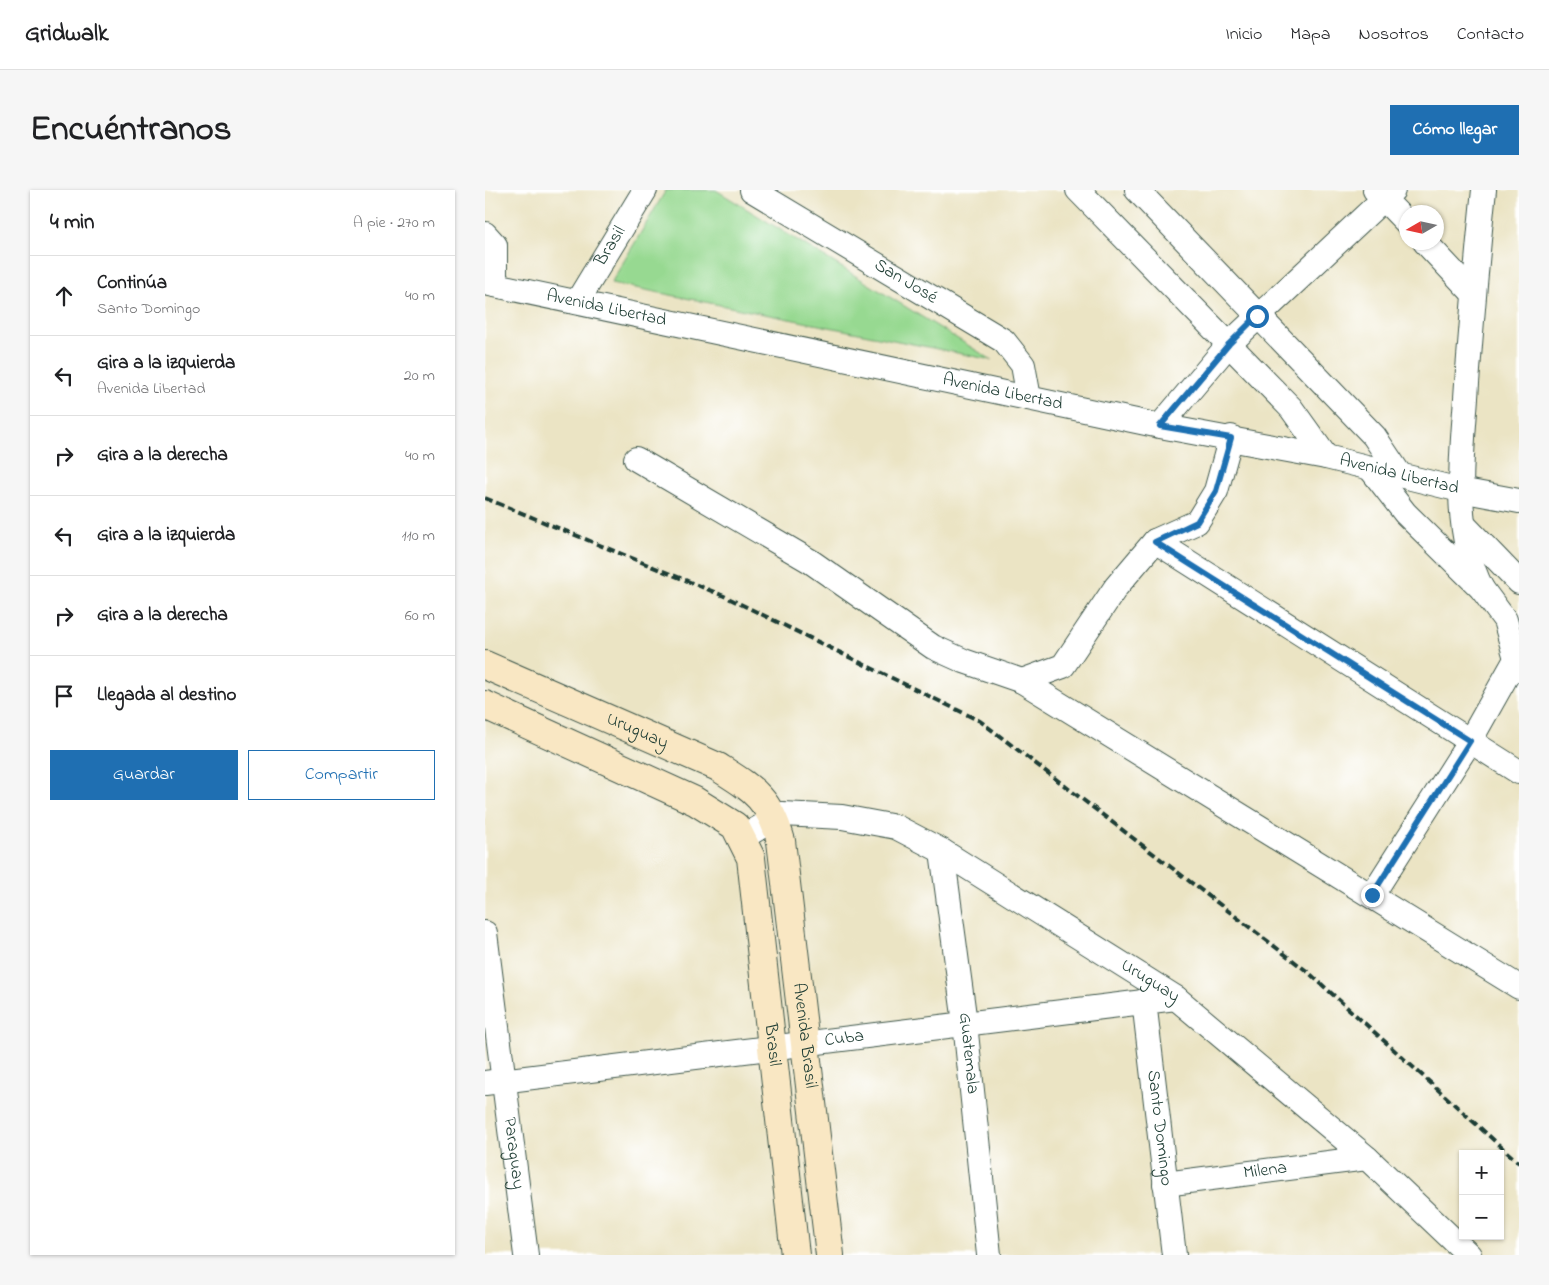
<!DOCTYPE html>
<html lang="es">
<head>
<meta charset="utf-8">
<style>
	:root { --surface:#fff; --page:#f6f6f6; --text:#202124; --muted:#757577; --line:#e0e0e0; --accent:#1f6fb2 }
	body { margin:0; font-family:"Indie Flower",sans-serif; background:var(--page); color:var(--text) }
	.controls { position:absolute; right:15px; bottom:15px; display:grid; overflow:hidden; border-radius:0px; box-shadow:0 1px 4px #0004 }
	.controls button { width:45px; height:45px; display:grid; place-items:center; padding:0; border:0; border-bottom:1px solid var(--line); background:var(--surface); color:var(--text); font:25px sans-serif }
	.compass { position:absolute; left:914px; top:15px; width:45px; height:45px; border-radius:50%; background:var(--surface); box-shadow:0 1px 4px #0004; rotate:261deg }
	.stop { position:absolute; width:15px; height:15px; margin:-11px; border:4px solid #1f6fb2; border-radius:50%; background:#fff }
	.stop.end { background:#1f6fb2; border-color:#fff; box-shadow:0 1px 5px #0008 }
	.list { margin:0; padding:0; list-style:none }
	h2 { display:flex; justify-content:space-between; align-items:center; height:65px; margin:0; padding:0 20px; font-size:21px }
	h2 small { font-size:16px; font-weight:400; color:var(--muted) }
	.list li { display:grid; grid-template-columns:32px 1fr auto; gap:15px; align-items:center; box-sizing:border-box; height:80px; padding:0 20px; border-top:1px solid var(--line) }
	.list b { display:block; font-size:19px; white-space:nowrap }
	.list p { margin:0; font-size:16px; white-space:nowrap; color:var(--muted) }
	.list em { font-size:16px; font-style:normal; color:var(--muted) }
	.actions { display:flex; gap:10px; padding:15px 20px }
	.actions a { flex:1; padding:11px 0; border:1px solid var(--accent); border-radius:0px; text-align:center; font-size:18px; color:var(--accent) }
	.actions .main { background:var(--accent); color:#fff }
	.icon { flex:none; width:28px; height:28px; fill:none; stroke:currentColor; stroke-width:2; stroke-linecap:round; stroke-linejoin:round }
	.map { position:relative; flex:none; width:1034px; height:1065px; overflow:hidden; border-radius:0px }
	header { display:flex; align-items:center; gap:30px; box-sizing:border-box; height:70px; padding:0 25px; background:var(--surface); border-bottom:1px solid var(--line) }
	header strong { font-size:24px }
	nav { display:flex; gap:28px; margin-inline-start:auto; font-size:18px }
	.intro { display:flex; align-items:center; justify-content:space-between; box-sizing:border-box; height:120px; padding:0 30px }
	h1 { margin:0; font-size:35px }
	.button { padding:12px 22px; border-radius:0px; background:var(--accent); color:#fff; font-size:18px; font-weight:700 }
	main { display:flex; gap:30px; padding:0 30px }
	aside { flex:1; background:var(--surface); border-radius:0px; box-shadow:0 1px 4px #0004 }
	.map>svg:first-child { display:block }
	.green { fill:#97d991; stroke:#5b8b62 }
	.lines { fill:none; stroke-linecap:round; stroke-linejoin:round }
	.street-casing { stroke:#3e564a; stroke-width:26 }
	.secondary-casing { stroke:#3e564a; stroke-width:30 }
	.street { stroke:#fff; stroke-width:24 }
	.secondary { stroke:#f9e7c3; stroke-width:28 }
	.rail { stroke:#1f3d34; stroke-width:4; stroke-dasharray:8 4; stroke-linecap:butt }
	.route { stroke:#1f6fb2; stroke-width:6 }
	.labels { text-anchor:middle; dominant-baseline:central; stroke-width:4; stroke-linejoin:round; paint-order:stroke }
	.street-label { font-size:18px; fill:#1f3d34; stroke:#fff }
</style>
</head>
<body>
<header>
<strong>Gridwalk</strong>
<nav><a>Inicio</a><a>Mapa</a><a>Nosotros</a><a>Contacto</a></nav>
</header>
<div class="intro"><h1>Encuéntranos</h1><a class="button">Cómo llegar</a></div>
<main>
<aside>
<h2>4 min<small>A pie · 270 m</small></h2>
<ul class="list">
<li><svg class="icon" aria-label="ahead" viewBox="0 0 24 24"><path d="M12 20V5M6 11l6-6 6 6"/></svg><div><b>Continúa</b><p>Santo Domingo</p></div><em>40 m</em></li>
<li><svg class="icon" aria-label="left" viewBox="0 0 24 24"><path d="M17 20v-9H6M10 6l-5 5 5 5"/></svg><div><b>Gira a la izquierda</b><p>Avenida Libertad</p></div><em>20 m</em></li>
<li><svg class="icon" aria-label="right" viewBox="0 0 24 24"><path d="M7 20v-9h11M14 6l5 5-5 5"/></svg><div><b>Gira a la derecha</b></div><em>40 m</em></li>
<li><svg class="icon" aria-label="left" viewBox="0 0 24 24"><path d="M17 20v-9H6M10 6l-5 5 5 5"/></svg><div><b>Gira a la izquierda</b></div><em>110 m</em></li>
<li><svg class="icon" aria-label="right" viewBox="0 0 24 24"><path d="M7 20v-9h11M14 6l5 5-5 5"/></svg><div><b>Gira a la derecha</b></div><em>60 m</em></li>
<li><svg class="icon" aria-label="arrive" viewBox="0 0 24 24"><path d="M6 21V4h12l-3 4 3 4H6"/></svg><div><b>Llegada al destino</b></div></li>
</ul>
<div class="actions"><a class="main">Guardar</a><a>Compartir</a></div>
</aside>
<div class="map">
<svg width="1034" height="1065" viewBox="0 0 1034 1065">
	<rect width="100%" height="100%" fill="#fff"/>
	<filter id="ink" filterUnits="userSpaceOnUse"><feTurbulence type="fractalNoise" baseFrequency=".02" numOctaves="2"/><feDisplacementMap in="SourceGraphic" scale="10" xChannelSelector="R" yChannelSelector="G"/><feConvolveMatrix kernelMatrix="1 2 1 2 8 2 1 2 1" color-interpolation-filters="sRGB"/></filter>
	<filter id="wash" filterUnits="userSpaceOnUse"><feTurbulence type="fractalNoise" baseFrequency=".0096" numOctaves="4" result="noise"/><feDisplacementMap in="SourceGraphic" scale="20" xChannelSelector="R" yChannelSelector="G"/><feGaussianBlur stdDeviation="1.12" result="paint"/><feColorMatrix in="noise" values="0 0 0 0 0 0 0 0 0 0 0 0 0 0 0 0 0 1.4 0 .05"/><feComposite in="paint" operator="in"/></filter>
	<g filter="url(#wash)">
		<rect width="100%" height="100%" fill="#ebe4c4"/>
		<!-- green -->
		<polygon class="green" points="181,0 231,0 507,170 126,93"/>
	</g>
	<g filter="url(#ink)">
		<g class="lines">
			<defs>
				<g id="street">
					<path id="s1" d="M267,0L519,151L538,175L544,208"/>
					<polyline points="593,0 806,218 841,267"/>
					<polyline points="652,0 889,246 915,285"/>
					<polyline points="890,0 922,33"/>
					<polyline points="0,44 10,55 10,95"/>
					<polyline points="940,52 988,103"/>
					<path id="s2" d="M0,93L675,236L841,267L975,300L1034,311"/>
					<path id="s3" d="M92,112L160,0"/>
					<polyline points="675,236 744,154 908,0"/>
					<polyline points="746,247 731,301 712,332 670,351 1034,582"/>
					<polyline points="151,269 325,371 448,457 479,471 537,491 1034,797"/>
					<polyline points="885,278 920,323 997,399 1020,430 1034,479"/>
					<polyline points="979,335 1034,392"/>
					<path d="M997,399C965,337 978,260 982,193C987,129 992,64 999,0"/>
					<polyline points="537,491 578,476 631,397 670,351"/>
					<path id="s4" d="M257,648L297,624L357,627L411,637L457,661L691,808L882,968L984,1065"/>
					<path id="s5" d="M457,661L480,833L504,1065"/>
					<polyline points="887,705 985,551 1031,469"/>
					<path id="s6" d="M0,743L41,1065"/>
					<path id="s7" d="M659,811L689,1065"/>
					<path id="s8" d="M0,893L691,808"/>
					<path id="s9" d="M680,994L882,968"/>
				</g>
				<g id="secondary">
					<path id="s10" d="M0,475L233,577C269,600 284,608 296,651L345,1065"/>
					<path id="s11" d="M0,515L210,611L250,636L266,668L310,1065"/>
				</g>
			</defs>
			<!-- street casing -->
			<use href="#street" class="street-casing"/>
			<!-- secondary casing -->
			<use href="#secondary" class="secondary-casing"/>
			<!-- street -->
			<use href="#street" class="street"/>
			<!-- secondary -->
			<use href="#secondary" class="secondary"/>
			<!-- rail -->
			<polyline class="rail" points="0,308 239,406 495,531 823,782 1034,973"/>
		</g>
	</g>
	<g class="lines" filter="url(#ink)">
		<!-- route -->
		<polyline class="route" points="772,126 744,154 675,236 746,248 731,301 712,332 670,352 985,551 887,705"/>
	</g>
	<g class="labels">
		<!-- street labels -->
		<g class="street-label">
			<text stroke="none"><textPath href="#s3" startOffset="65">Brasil</textPath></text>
			<text stroke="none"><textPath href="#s1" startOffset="179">San José</textPath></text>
			<text stroke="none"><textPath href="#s2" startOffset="124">Avenida Libertad</textPath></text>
			<text stroke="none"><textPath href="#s2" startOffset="529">Avenida Libertad</textPath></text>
			<text stroke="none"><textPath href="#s2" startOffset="934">Avenida Libertad</textPath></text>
			<text stroke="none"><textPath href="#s10" startOffset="166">Uruguay</textPath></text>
			<text stroke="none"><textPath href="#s4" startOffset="459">Uruguay</textPath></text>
			<text stroke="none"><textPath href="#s10" startOffset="551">Avenida Brasil</textPath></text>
			<text stroke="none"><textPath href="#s8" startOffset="362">Cuba</textPath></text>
			<text stroke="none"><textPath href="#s11" startOffset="502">Brasil</textPath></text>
			<text stroke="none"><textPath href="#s5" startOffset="204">Guatemala</textPath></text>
			<text stroke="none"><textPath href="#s7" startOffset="128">Santo Domingo</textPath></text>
			<text stroke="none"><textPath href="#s6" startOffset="222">Paraguay</textPath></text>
			<text stroke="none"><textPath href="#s9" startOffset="101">Milena</textPath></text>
		</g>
	</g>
</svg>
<div class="controls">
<button>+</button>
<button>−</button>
</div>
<svg class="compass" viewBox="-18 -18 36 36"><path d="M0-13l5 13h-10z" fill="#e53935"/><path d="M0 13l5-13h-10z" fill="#757577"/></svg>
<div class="stop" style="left:772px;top:126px"></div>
<div class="stop end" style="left:887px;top:705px"></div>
</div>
</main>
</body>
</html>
